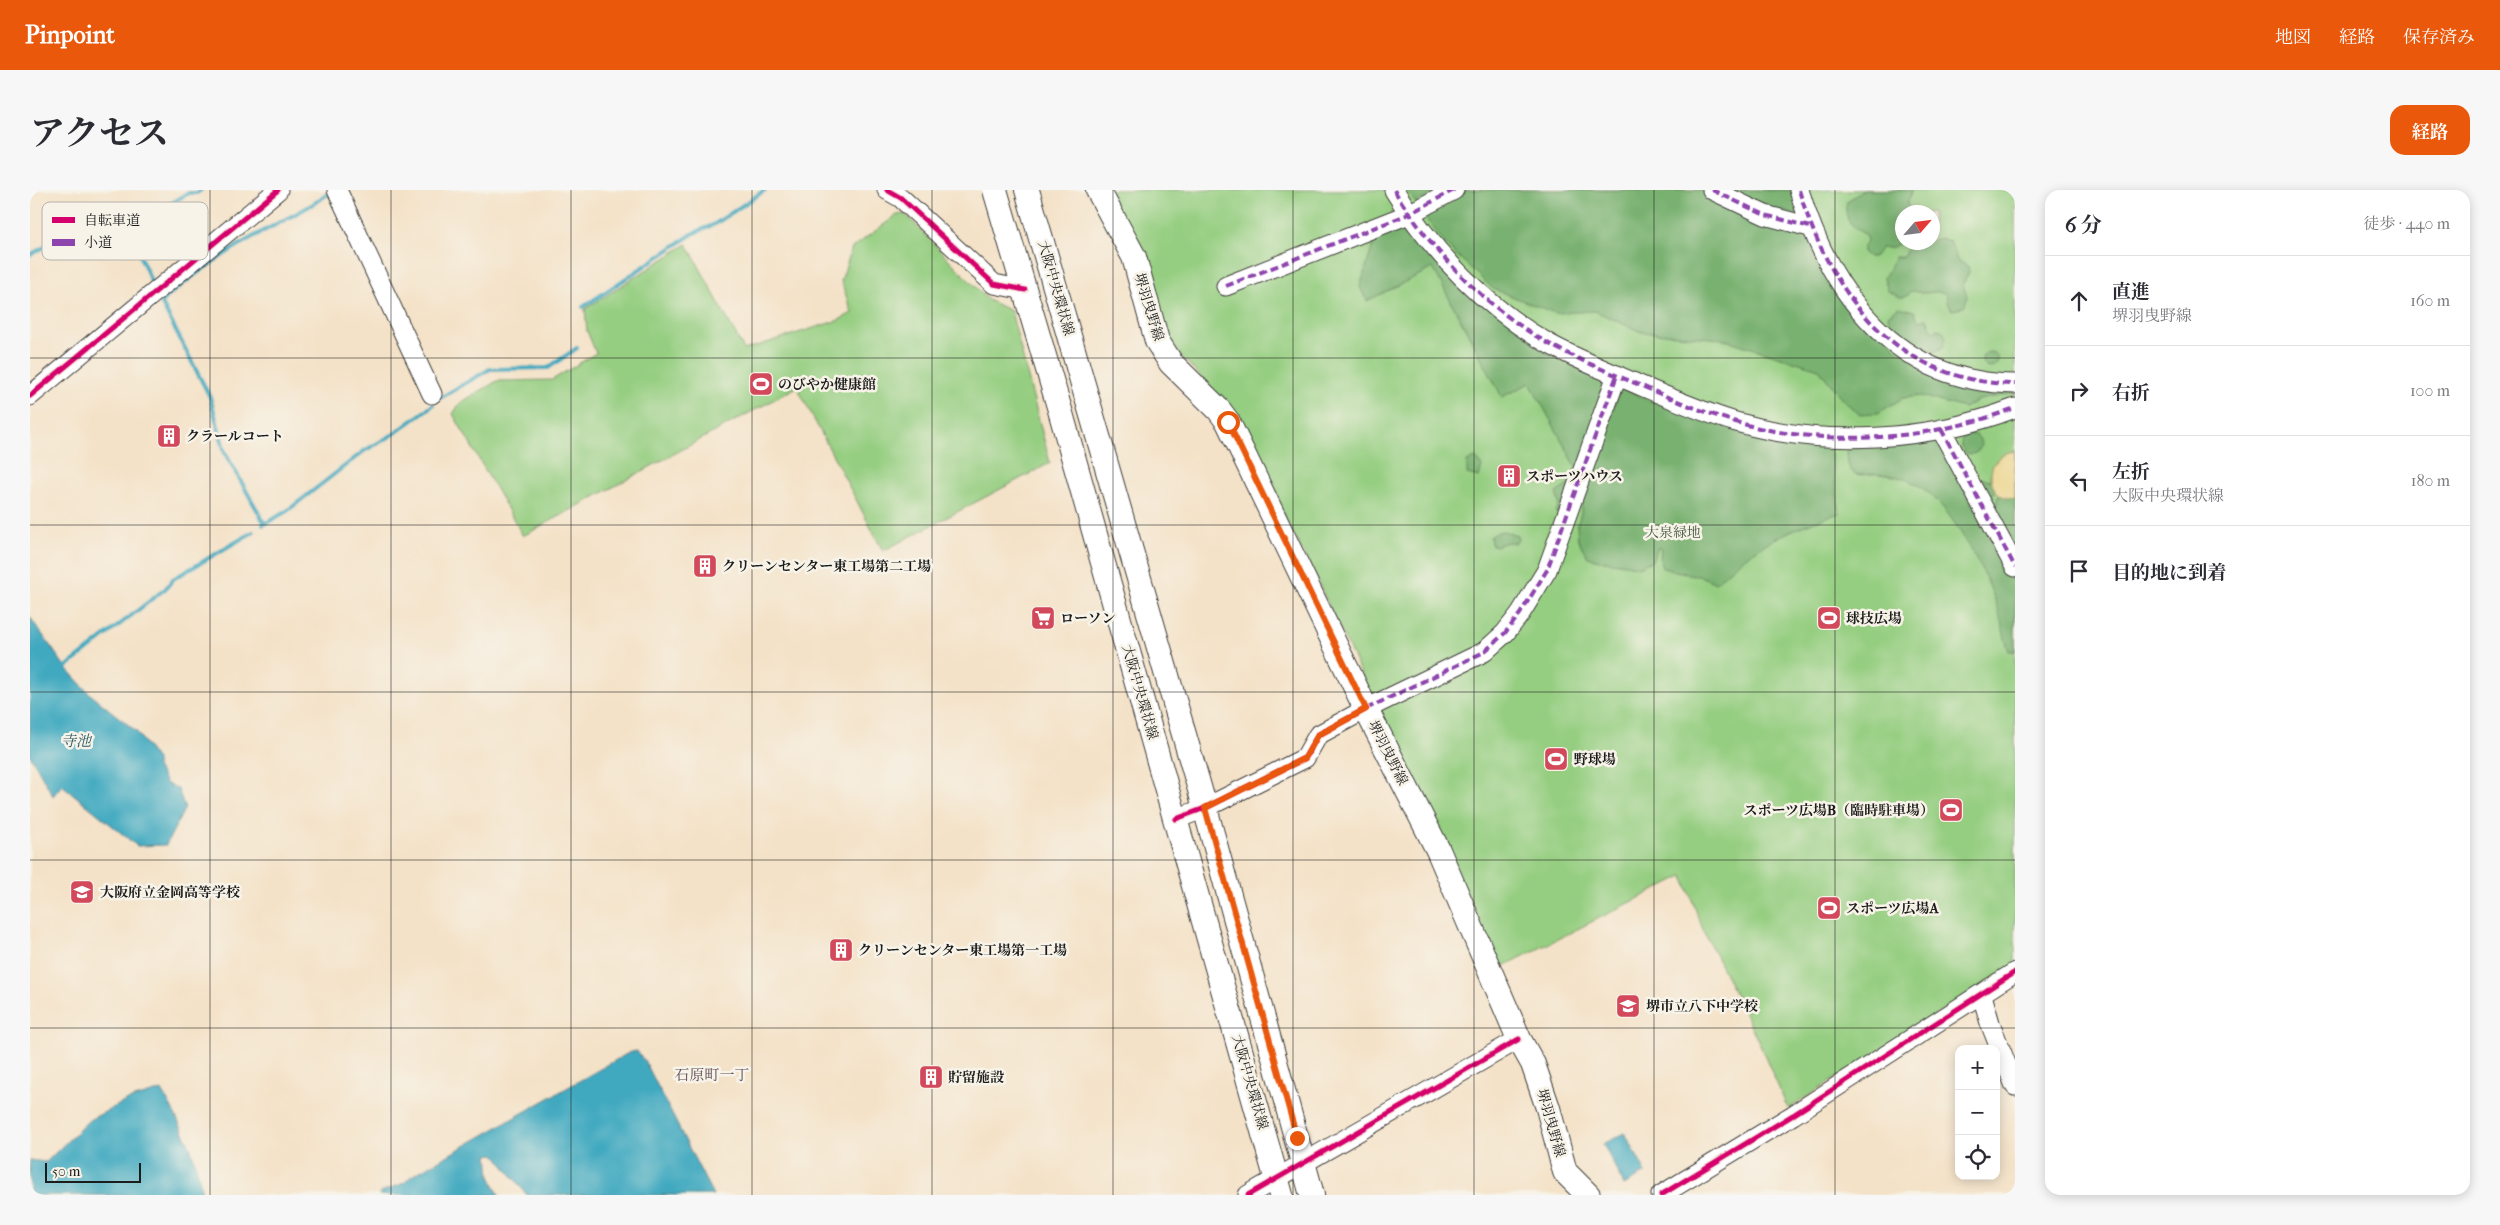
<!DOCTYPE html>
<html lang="ja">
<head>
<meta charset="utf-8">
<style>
	:root { --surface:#fff; --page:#f7f7f7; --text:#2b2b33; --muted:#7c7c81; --line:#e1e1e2; --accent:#ea580c }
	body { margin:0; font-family:"IM FELL French Canon","Noto Serif JP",serif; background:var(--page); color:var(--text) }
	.controls { position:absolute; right:15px; bottom:15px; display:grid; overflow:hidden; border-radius:10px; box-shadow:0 2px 12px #0003 }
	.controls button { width:45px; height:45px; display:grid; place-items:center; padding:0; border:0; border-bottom:1px solid var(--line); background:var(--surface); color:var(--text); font:25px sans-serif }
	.compass { position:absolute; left:1865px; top:15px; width:45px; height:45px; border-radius:50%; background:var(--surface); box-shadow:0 2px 12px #0003; rotate:62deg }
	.scale { position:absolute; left:15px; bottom:12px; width:96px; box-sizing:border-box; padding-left:5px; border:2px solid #1c1c1c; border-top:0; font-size:14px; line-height:18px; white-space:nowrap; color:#1c1c1c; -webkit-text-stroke:4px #f7f3e8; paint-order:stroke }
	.stop { position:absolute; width:15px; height:15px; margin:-11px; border:4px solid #ea580c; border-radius:50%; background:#fff }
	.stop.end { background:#ea580c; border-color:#fff; box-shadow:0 1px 5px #0008 }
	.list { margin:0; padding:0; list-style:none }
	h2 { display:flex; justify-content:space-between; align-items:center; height:65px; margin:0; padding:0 20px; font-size:21px }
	h2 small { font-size:16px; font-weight:400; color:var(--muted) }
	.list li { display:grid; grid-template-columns:32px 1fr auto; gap:15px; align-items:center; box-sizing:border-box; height:90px; padding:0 20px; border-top:1px solid var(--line) }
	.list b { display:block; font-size:19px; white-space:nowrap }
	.list p { margin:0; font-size:16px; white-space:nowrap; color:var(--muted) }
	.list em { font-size:16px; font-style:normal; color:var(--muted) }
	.icon { flex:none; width:28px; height:28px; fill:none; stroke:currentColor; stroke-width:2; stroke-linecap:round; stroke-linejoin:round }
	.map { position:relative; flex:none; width:1985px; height:1005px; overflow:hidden; border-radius:15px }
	header { display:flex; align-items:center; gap:30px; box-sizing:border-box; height:70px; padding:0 25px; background:var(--accent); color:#fff }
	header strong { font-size:24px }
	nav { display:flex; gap:28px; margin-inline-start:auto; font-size:18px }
	.intro { display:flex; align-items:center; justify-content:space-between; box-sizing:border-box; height:120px; padding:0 30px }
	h1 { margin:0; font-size:35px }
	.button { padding:12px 22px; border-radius:15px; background:var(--accent); color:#fff; font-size:18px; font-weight:700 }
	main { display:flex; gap:30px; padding:0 30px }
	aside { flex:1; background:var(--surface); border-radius:15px; box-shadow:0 2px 12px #0003 }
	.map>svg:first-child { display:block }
	.green { fill:#95ce81; stroke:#58754e; fill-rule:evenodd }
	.forest { fill:#78b16f; stroke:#4a6646 }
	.sand { fill:#eeda9e; stroke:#857b5d }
	.water { fill:#40a9c0; stroke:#2e626e }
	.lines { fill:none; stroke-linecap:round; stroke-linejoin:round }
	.stream { stroke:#40a9c0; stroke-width:4 }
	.minor-casing { stroke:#3c3a36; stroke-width:21 }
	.major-casing { stroke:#3c3a36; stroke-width:26 }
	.minor { stroke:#fff; stroke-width:19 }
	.major { stroke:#fff; stroke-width:24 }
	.quiet { stroke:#8e44ad; stroke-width:4; stroke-dasharray:8 4; stroke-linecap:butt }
	.cycleway-casing { stroke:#f7f3e8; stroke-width:8 }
	.cycleway { stroke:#d6006c; stroke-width:5 }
	.route { stroke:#ea580c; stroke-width:6 }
	.grid { fill:none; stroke:#1c1c1c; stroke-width:1; stroke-opacity:0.55 }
	.labels { text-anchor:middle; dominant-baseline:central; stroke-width:5; stroke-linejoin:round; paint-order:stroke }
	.street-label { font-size:14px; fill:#1c1c1c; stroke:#f7f3e8 }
	.poi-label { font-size:14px; font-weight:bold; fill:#1c1c1c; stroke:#f7f3e8; text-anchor:start }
	.park-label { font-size:14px; fill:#465a3f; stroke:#f7f3e8 }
	.water-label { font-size:15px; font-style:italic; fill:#2c5b66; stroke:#f7f3e8 }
	.neighbourhood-label { font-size:15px; fill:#5f4d55; stroke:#f7f3e8 }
	.key { fill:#f7f3e8; stroke:#b5b2ab; stroke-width:1 }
	.key-label { font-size:14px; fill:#1c1c1c }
</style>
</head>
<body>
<header>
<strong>Pinpoint</strong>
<nav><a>地図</a><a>経路</a><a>保存済み</a></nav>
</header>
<div class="intro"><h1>アクセス</h1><a class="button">経路</a></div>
<main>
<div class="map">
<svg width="1985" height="1005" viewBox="0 0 1985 1005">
	<rect width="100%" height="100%" fill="#f7f3e8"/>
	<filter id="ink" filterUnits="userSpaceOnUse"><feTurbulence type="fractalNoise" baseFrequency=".02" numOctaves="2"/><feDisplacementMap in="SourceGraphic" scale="10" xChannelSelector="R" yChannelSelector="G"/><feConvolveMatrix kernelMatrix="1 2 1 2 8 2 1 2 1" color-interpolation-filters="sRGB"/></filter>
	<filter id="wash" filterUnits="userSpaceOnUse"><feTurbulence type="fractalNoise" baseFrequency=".0096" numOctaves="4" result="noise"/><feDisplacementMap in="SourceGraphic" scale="20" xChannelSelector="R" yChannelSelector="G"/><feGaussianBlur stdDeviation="1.12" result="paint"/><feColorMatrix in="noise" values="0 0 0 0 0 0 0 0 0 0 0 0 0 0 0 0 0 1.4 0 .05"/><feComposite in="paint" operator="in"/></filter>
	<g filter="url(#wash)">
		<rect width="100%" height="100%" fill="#f4e2c8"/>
		<!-- green -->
		<g class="green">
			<path d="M1079,0H1985V774L1758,919L1728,850L1674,742L1653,686L1468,779L1290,396L1200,218L1149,164L1129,127ZM1872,22H1902V52H1872Z"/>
			<polygon points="875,24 958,110 981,121 1020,273 853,361 767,197 493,346 423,224 430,213 467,191 522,190 566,163 557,141 555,119 657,54 714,160 809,130 822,123 811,91 822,58 867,25"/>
		</g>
		<!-- forest -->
		<g class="forest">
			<polygon points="1376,0 1408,0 1386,13"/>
			<polygon points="1437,0 1671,0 1726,26 1776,43 1868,161 1985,203 1949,210 1933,218 1891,206 1873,208 1848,223 1829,224 1812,209 1789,179 1693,149 1611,142 1565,121 1525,123 1463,99 1417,56 1394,26"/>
			<polygon points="1699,0 1762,0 1769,25 1740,19"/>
			<path d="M1834,0H1882L1877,14L1882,22H1872V52L1861,58H1851L1844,67H1839L1833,62V57L1837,51L1835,44C1821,38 1813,27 1817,11Z"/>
			<polygon points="1374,34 1513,161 1578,193 1548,280 1500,193 1472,207 1403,78 1337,111 1330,97 1346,45"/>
			<path d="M1910,48L1920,51L1927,70L1938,76L1939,82L1933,94L1937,106L1935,115L1929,119L1922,120L1917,112L1916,104C1908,100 1902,103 1894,103C1890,103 1886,101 1881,101L1877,105L1870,107L1858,101L1854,88L1865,67H1873L1879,56C1891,52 1900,52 1910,48Z"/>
			<path d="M1869,117L1884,121L1889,130L1897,128L1903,141L1908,139L1913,141L1916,147L1913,158C1892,169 1878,152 1860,140L1858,125Z"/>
			<circle cx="1960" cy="170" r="8"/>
			<path d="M1591,198L1638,218L1685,233L1799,253L1810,323C1763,337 1720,357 1686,393L1672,387L1632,378L1630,369L1631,357H1628L1622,371L1608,377C1592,372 1575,373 1558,367L1548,350L1547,336L1551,323L1552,297Z"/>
			<circle cx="1941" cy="254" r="10"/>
			<path d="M1907,247L1985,395V461H1979C1973,446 1972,431 1967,416C1957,385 1926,327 1901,305C1885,290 1867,285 1845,284C1840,284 1832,286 1826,284C1817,281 1816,265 1818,257L1863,256Z"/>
			<polygon points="1445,268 1450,272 1452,277 1449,287 1437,284 1437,272"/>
			<polygon points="1953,288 1964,291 1967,300 1960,307 1948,297"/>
			<polygon points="1541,293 1530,323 1526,323 1529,313 1526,303"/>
			<polygon points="1974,303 1985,303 1985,363 1979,353 1980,348 1964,318 1968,306"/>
			<polygon points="1474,341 1487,346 1488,350 1486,353 1478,352 1465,356 1461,354 1460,347 1468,342"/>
		</g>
		<!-- sand -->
		<path class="sand" d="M1985,261V309C1954,309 1952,264 1985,261Z"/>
		<!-- water -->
		<g class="water">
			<polygon points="0,427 36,478 60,504 106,541 127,570 127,577 137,594 148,599 155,618 136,655 107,656 32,595 23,606 0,565"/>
			<polygon points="607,861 616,873 683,1005 497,1005 465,964 458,965 460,986 469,1005 349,1005 351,1002 374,993 383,985 600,862"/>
			<path d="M132,900C152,938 166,961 172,1005H0V970L16,972L59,930L98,910Z"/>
			<polygon points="1595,943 1616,983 1594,995 1573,954"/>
		</g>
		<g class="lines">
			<!-- stream -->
			<g class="stream">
				<polyline points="0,65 46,39 88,37"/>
				<polyline points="121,91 102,48 104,34 159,3 167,3 171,0"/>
				<path d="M131,112C161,85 206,55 243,36C263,25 281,17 299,3"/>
				<polyline points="132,114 180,207 195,263 235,334"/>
				<polyline points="553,117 664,43 685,34 735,0"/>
				<polyline points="410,208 460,179 518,178 547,158"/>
				<polyline points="233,335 257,321 334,261 364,244 403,215"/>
				<polyline points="36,477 136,398 143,389 223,342"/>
			</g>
		</g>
	</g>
	<g filter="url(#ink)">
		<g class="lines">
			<defs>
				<g id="minor">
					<polyline points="307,0 402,204"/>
					<polyline points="857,0 871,8 964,94 995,100"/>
					<path d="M1364,0C1402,62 1457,119 1521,155C1549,170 1579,182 1607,194C1640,208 1672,222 1706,232C1795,258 1899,251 1985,218"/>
					<polyline points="1682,0 1735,25 1780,37"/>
					<path d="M1769,0C1800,104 1867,193 1985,194"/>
					<polyline points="1196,96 1379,24 1424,0"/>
					<polyline points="0,206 248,0"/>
					<polyline points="1911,239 1985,377"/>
					<polyline points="1146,629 1175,618 1275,568 1288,545 1336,519 1454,462 1475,443 1490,424 1517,380 1587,185"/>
					<polyline points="1952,805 1960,833 1985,896"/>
					<polyline points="1218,1005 1489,849"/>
					<polyline points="1631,1005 1763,925 1985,782"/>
				</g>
				<g id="major">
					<polyline points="965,0 1030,220 1251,1005"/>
					<polyline points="997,0 1170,600 1282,1005"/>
					<polyline points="1068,0 1104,67 1127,151 1141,173 1189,220 1198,232 1336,519 1408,660 1489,849 1503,874 1518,918 1535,982 1558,1005"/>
				</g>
			</defs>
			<!-- minor casing -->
			<use href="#minor" class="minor-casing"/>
			<!-- major casing -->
			<use href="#major" class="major-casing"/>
			<!-- minor -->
			<use href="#minor" class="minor"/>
			<!-- major -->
			<use href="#major" class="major"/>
			<!-- quiet -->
			<g class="quiet">
				<path d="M1364,0C1402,62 1457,119 1521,155C1549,170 1579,182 1607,194C1640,208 1672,222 1706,232C1795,258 1899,251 1985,218"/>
				<polyline points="1682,0 1735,25 1780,37"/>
				<path d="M1769,0C1800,104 1867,193 1985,194"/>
				<polyline points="1196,96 1379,24 1424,0"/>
				<polyline points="1911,239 1985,377"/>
				<polyline points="1336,519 1454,462 1475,443 1490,424 1517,380 1587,185"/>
			</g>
			<defs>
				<g id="cycleway">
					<polyline points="857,0 871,8 964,94 995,100"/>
					<polyline points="0,206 248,0"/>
					<polyline points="1146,629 1175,618 1275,568 1288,545 1336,519"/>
					<polyline points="1218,1005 1489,849"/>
					<polyline points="1631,1005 1763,925 1985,782"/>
				</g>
			</defs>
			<!-- cycleway casing -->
			<use href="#cycleway" class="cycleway-casing"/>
			<!-- cycleway -->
			<use href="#cycleway" class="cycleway"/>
		</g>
	</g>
	<g class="lines" filter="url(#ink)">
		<!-- route -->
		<polyline class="route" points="1198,232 1336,519 1288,545 1275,568 1175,618 1267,948"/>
	</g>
	<!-- grid -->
	<path class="grid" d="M180,0V1005M361,0V1005M541,0V1005M722,0V1005M902,0V1005M1083,0V1005M1263,0V1005M1444,0V1005M1624,0V1005M1805,0V1005M0,168H1985M0,335H1985M0,502H1985M0,670H1985M0,838H1985"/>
	<!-- icons -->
	<defs>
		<symbol id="stadium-square" viewBox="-11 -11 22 22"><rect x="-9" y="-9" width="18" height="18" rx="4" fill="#d1495b" stroke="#f7f3e8"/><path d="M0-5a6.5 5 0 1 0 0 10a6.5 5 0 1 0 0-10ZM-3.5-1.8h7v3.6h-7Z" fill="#fff"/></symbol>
		<symbol id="building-square" viewBox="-11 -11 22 22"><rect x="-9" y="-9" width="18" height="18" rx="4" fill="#d1495b" stroke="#f7f3e8"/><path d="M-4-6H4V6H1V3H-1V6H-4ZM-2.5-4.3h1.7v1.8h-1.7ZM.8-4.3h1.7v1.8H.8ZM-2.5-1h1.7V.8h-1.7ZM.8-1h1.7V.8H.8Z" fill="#fff"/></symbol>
		<symbol id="supermarket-square" viewBox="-11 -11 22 22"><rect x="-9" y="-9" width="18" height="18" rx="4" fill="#d1495b" stroke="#f7f3e8"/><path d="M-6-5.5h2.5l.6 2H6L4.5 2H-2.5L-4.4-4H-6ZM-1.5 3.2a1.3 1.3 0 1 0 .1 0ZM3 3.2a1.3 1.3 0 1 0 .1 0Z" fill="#fff"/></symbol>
		<symbol id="school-square" viewBox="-11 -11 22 22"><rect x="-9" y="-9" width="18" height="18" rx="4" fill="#d1495b" stroke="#f7f3e8"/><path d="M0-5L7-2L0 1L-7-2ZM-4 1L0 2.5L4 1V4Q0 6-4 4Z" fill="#fff"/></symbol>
	</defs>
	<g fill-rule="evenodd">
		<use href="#stadium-square" x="717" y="180" width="28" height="28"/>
		<use href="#building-square" x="125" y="232" width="28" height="28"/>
		<use href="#building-square" x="1465" y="272" width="28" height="28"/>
		<use href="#building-square" x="661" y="362" width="28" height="28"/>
		<use href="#supermarket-square" x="999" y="414" width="28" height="28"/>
		<use href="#stadium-square" x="1785" y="414" width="28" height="28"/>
		<use href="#stadium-square" x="1512" y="555" width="28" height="28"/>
		<use href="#stadium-square" x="1907" y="606" width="28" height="28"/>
		<use href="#school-square" x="38" y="688" width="28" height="28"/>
		<use href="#stadium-square" x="1785" y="704" width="28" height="28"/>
		<use href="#building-square" x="797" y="746" width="28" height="28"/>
		<use href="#school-square" x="1584" y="802" width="28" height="28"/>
		<use href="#building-square" x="887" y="873" width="28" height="28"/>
	</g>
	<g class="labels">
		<!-- street labels -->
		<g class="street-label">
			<text transform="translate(1026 98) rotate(74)">大阪中央環状線</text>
			<text transform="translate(1119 117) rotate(73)">堺羽曳野線</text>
			<text transform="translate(1110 502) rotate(74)">大阪中央環状線</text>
			<text transform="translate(1358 563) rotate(63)">堺羽曳野線</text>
			<text transform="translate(1220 892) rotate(74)">大阪中央環状線</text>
			<text transform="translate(1521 933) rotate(74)">堺羽曳野線</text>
		</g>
		<!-- poi labels -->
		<g class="poi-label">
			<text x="748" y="194">のびやか健康館</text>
			<text x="156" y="246">クラールコート</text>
			<text x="1496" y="286">スポーツハウス</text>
			<text x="692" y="376">クリーンセンター東工場第二工場</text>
			<text x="1030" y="428">ローソン</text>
			<text x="1816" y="428">球技広場</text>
			<text x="1544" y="569">野球場</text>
			<text x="1904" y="620" text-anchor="end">スポーツ広場B（臨時駐車場）</text>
			<text x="70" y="702">大阪府立金岡高等学校</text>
			<text x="1816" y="718">スポーツ広場A</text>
			<text x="828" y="760">クリーンセンター東工場第一工場</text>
			<text x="1616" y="816">堺市立八下中学校</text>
			<text x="918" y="887">貯留施設</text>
		</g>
		<!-- park labels -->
		<g class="park-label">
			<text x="1643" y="342">大泉緑地</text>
		</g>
		<!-- water labels -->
		<g class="water-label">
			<text x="46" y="551">寺池</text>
		</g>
		<!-- neighbourhood labels -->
		<g class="neighbourhood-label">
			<text x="682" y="885">石原町一丁</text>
		</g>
	</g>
	<!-- legend -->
	<rect x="12" y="12" width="166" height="58" rx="8" class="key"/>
	<rect x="22" y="27" width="23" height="6" fill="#d6006c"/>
	<rect x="22" y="49" width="23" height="7" fill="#8e44ad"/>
	<g class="key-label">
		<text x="54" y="35">自転車道</text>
		<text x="54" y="57">小道</text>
	</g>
</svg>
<div class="controls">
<button>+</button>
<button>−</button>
<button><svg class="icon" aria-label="locate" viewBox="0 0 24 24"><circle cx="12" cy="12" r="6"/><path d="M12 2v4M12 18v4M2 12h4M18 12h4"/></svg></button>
</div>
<svg class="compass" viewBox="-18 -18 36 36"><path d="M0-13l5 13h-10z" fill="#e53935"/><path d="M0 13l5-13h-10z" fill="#7c7c81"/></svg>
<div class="scale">50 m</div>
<div class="stop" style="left:1198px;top:232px"></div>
<div class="stop end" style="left:1267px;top:948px"></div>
</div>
<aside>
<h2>6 分<small>徒歩 · 440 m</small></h2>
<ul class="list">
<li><svg class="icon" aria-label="ahead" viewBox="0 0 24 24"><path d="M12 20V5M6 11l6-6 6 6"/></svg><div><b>直進</b><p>堺羽曳野線</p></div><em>160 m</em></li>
<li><svg class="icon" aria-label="right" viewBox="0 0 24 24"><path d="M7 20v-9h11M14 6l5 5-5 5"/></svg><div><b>右折</b></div><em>100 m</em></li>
<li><svg class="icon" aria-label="left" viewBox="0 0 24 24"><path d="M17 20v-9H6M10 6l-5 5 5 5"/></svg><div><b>左折</b><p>大阪中央環状線</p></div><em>180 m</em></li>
<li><svg class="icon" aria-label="arrive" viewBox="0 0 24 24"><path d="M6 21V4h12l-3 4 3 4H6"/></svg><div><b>目的地に到着</b></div></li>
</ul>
</aside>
</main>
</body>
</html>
